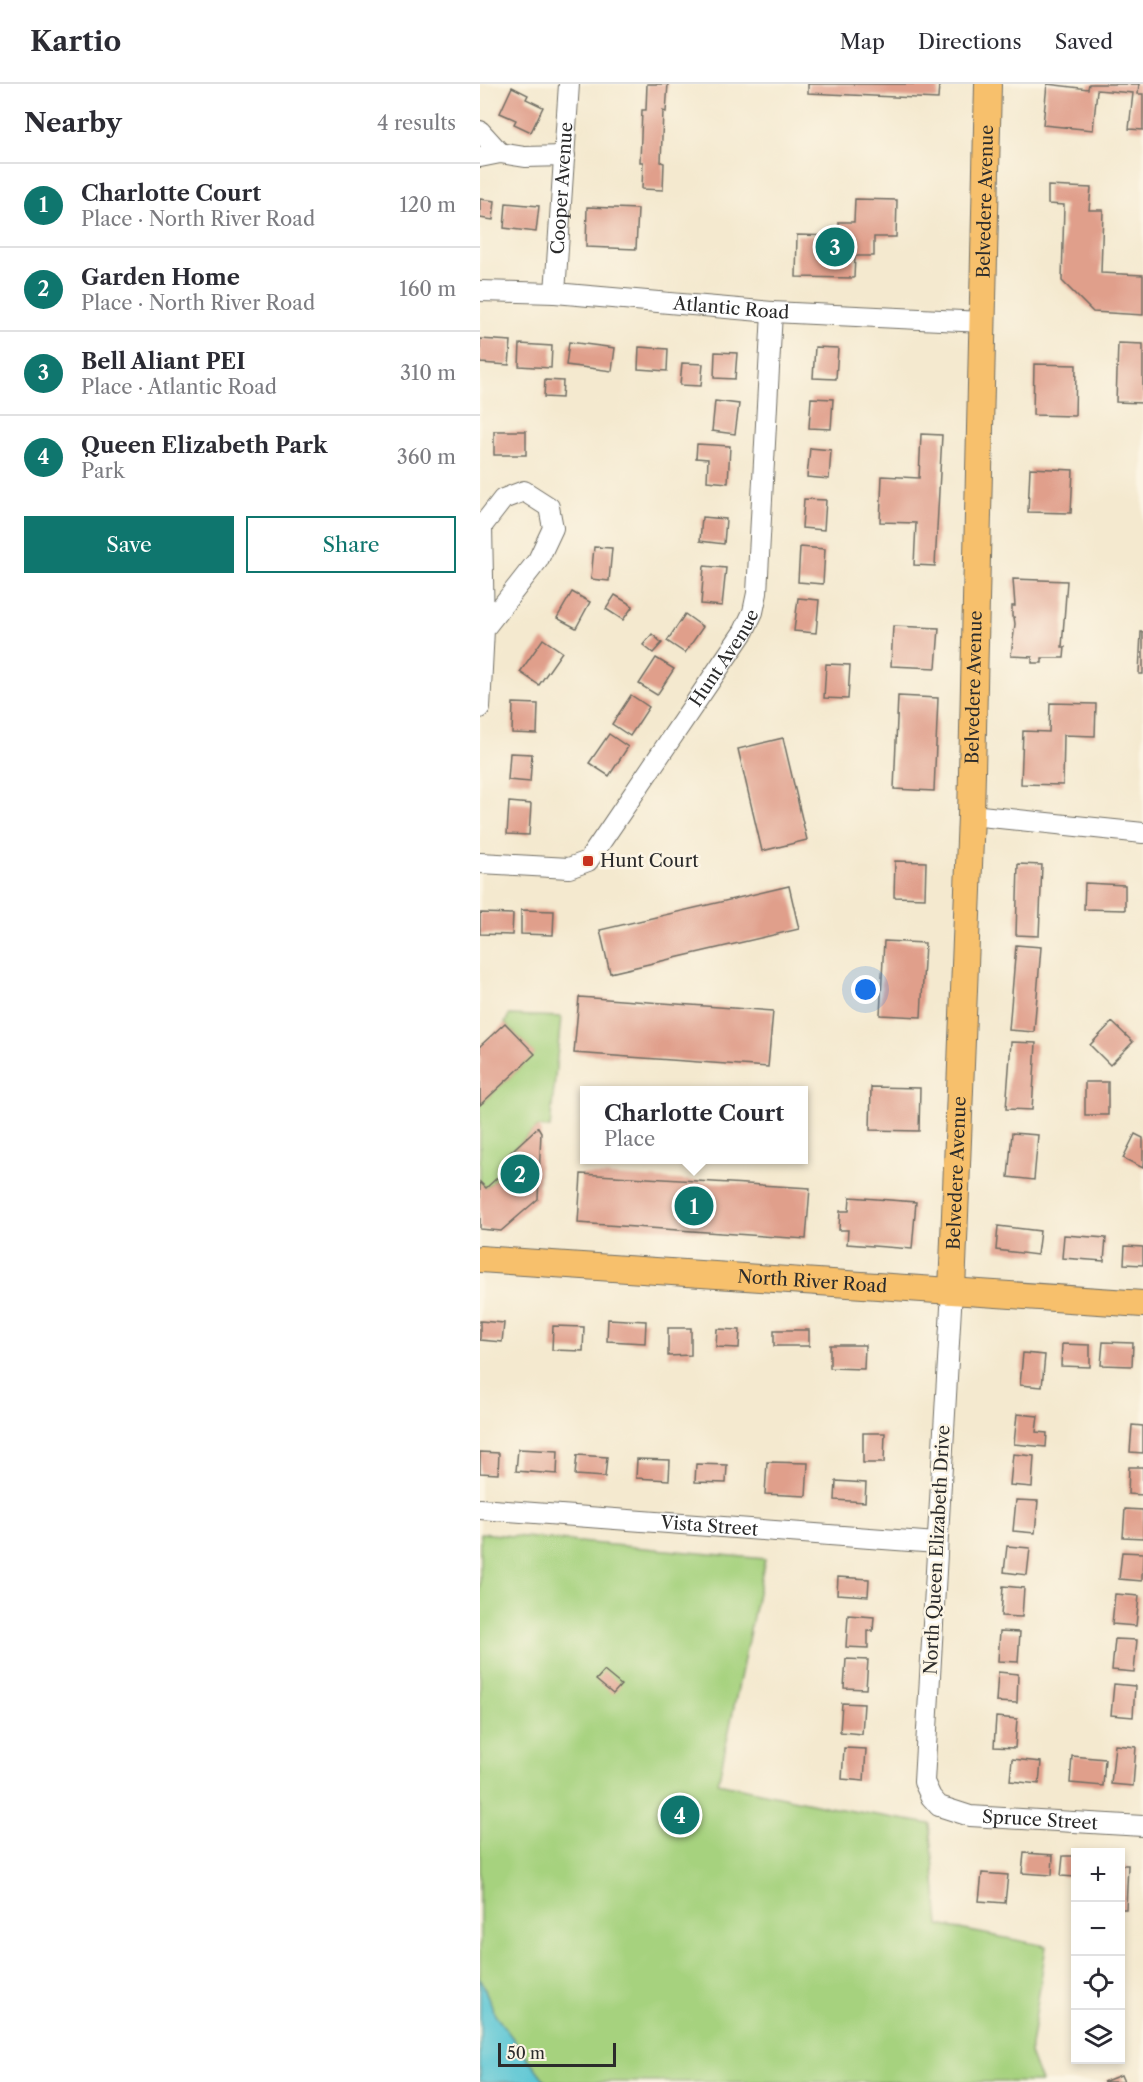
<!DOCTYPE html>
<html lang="en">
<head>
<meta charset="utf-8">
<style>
	:root { --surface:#fff; --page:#f2f2f3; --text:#2b2b33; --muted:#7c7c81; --line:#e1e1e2; --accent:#0f766e }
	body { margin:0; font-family:"Libre Caslon Text",serif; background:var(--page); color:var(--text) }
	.controls { position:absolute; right:18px; bottom:18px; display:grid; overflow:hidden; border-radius:0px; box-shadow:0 3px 9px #0003 }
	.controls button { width:54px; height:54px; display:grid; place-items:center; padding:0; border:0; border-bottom:2px solid var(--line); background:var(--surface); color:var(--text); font:30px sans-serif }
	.scale { position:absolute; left:18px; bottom:15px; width:118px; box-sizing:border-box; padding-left:6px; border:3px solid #2b2b2b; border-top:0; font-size:16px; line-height:21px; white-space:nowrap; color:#2b2b2b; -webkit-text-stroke:4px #fcf5e5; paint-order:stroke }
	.you { position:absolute; left:386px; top:906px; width:21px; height:21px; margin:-15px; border:4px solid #fff; border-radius:50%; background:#1a73e8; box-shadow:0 0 0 9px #1a73e833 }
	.badge { display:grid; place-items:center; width:39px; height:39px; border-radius:50%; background:var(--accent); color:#fff; font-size:20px; font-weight:700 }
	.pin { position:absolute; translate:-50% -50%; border:3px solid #fff; box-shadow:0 2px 6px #0006 }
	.popup { position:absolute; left:100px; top:1002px; width:228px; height:78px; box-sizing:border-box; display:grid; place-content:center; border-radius:0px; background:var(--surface); filter:drop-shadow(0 2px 4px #0005); font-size:20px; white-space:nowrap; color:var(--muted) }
	.popup b { font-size:22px; color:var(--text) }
	.popup::after { content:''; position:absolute; left:50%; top:100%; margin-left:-12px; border:12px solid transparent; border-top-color:var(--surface) }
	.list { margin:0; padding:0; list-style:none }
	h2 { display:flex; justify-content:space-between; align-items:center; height:78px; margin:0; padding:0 24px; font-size:26px }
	h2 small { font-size:20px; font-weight:400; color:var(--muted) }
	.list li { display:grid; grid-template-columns:39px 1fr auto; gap:18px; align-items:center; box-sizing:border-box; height:84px; padding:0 24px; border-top:2px solid var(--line) }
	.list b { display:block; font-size:22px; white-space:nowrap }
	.list p { margin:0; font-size:20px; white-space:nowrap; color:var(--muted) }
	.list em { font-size:20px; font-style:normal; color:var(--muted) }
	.actions { display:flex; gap:12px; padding:18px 24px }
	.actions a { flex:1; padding:14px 0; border:2px solid var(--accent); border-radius:0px; text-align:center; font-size:21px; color:var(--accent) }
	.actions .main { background:var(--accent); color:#fff }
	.icon { flex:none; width:33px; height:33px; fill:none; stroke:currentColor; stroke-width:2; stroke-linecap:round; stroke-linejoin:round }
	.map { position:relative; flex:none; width:663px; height:1998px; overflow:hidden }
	header { display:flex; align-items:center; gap:36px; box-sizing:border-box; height:84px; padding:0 30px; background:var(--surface); border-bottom:2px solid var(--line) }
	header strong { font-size:28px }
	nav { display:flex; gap:33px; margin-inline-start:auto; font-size:21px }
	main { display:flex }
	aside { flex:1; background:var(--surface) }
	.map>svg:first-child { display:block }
	.green { fill:#a6d27e; stroke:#687e54; stroke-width:1.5 }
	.water { fill:#5bc6d4; stroke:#437880; stroke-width:1.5 }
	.building { fill:#e09f8b }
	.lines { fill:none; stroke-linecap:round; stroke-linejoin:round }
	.minor-casing { stroke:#716e64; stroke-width:22 }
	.major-casing { stroke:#716e64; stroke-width:28 }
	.minor { stroke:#fff; stroke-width:20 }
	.major { stroke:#f7c06c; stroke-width:26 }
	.poi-dot { fill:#c8321e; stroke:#fcf5e5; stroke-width:2 }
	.labels { text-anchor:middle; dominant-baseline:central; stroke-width:5; stroke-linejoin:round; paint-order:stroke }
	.street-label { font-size:18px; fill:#2b2b2b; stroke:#fcf5e5 }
	.poi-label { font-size:18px; fill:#2b2b2b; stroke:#fcf5e5; text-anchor:start }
</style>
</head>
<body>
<header>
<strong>Kartio</strong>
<nav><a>Map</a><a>Directions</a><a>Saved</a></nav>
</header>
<main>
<aside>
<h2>Nearby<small>4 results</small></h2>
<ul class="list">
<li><span class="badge">1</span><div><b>Charlotte Court</b><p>Place · North River Road</p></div><em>120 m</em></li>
<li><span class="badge">2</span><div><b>Garden Home</b><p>Place · North River Road</p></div><em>160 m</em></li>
<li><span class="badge">3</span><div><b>Bell Aliant PEI</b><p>Place · Atlantic Road</p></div><em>310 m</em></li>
<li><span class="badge">4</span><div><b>Queen Elizabeth Park</b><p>Park</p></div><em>360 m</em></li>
</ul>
<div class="actions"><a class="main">Save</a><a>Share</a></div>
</aside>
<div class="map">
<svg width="663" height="1998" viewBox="0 0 663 1998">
	<rect width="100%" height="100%" fill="#fcf5e5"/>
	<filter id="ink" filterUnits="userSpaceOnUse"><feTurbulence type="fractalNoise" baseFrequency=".0167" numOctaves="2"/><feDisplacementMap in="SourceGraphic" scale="12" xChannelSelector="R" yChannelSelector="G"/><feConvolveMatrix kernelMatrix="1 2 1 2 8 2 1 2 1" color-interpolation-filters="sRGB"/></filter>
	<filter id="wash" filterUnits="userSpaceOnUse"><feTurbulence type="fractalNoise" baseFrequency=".008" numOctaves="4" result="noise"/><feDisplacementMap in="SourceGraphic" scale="24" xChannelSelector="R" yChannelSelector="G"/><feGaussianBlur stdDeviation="1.35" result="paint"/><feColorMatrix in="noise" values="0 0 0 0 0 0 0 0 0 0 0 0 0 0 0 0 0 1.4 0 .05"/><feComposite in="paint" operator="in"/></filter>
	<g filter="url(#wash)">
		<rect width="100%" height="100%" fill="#f4e9cf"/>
		<!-- green -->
		<g class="green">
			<polygon points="29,931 81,933 70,1044 58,1043 24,1074 30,1082 6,1104 0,1098 0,1021 54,970 25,939"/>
			<polygon points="0,1449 285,1475 238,1699 349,1723 450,1740 459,1841 566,1862 550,1969 561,1998 66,1998 15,1931 0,1893"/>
		</g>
		<!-- water -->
		<polygon class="water" points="0,1893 15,1931 66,1998 0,1998"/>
		<g id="blocks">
			<!-- building -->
			<g class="building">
				<polygon points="167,0 188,0 186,28 183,27 181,78 184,79 183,106 162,105 163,78 160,78 162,26 166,26"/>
				<polygon points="328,0 459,0 458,15 328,9"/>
				<polygon points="567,0 608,5 609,0 659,0 658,10 663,10 663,46 649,45 653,9 617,6 613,46 563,41"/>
				<polygon points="32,3 48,11 46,15 63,23 51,48 34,40 36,36 20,29"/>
				<polygon points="568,102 611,104 609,126 623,126 621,189 663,191 663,231 613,228 582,197 584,121 568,120"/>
				<polygon points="0,115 15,117 13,136 0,134"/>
				<polygon points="375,115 417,116 416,153 394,153 394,172 375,172 374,194 316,193 317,151 359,152 359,138 374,138"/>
				<polygon points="26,119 59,122 56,148 24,144"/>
				<polygon points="107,123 158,125 156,165 106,163"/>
				<polygon points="0,255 31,257 29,281 0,279"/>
				<polygon points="89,258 135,264 132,287 86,281"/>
				<polygon points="638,259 663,260 663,319 636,318"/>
				<polygon points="40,260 72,262 71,284 39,282"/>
				<polygon points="159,263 188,265 187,287 158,285"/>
				<polygon points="335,263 358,264 356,295 333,294"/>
				<polygon points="235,268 257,269 255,295 234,294"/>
				<polygon points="202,279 223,280 221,302 200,301"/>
				<polygon points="554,280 596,281 595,332 553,331"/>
				<polygon points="65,296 83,297 82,314 64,313"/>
				<polygon points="331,314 353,315 351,345 329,344"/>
				<polygon points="235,317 259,320 255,350 232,347"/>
				<rect x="14" y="347" width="32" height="24"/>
				<polygon points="441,350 462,351 455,482 434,481 436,439 400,438 402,392 439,394"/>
				<polygon points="217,360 250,362 248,399 227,397 228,375 216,374"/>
				<polygon points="330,364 351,366 349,395 327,393"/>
				<polygon points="550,384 593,386 591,429 548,428"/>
				<polygon points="324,415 346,416 344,446 322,444"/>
				<polygon points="222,433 246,435 244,460 220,457"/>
				<polygon points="114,463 132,464 129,497 111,495"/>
				<polygon points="320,463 345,465 343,500 318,498"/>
				<polygon points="224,482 246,484 242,522 221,520"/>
				<polygon points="533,495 587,497 582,563 585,563 584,574 562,574 562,579 552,579 552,573 531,572 535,540 534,533 532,533 532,522 535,522"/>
				<polygon points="92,508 110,518 96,544 77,534"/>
				<polygon points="135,511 153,522 143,536 126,525"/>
				<polygon points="318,514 339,516 336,549 314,547"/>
				<polygon points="205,530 223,543 205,569 187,557"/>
				<polygon points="413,542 459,544 456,584 411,582"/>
				<polygon points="661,548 663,548 663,590 659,590"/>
				<polygon points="172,550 182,559 173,569 163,561"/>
				<polygon points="63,555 82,568 59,601 40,588"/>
				<polygon points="176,574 194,585 177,611 159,600"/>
				<polygon points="346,580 370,581 368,615 344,614"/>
				<polygon points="151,611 169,623 150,652 132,640"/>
				<polygon points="418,612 458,614 454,707 414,705"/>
				<polygon points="33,619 58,620 57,650 32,649"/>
				<polygon points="570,619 616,620 615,652 584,651 583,701 541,700 543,647 569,648"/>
				<polygon points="129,650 148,663 129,692 109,679"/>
				<polygon points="303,654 327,756 282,767 258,665"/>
				<polygon points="30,669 52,670 50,698 28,696"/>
				<polygon points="29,718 51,720 49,751 27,750"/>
				<polygon points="415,777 446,778 445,814 414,813"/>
				<polygon points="538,780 562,781 559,852 536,851"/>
				<polygon points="605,799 645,801 645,826 604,825"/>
				<polygon points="309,802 319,845 130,889 120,846"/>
				<polygon points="41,826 74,827 73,851 41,850"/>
				<polygon points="0,829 33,830 32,851 0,850"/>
				<polygon points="404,857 445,859 441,933 400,931"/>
				<polygon points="536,861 561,863 554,948 529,946"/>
				<polygon points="99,913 293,927 288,983 94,969"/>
				<polygon points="632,938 653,958 630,981 610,961"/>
				<polygon points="25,939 55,970 0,1021 0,962"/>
				<polygon points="531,958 556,959 552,1026 526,1025"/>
				<rect x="605" y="998" width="23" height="33"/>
				<polygon points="391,1003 440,1004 439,1047 390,1046"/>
				<polygon points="58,1043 61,1048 58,1115 21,1147 0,1145 0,1098 6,1104 30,1082 24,1074"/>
				<polygon points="532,1049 558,1051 554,1096 528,1093"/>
				<polygon points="655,1050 663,1054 663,1084 643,1074"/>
				<polygon points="101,1090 330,1104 326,1155 98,1139"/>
				<polygon points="370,1113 436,1118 432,1165 367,1160 368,1146 359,1146 360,1127 369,1127"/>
				<polygon points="518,1142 560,1147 557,1171 516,1166"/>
				<polygon points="584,1151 626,1154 624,1177 582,1174"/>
				<polygon points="645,1162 663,1163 663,1181 644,1180"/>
				<polygon points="128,1235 166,1237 165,1259 127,1257"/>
				<polygon points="0,1237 24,1239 22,1258 0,1256"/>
				<polygon points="73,1242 104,1243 103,1267 72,1266"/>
				<polygon points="188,1244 211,1244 211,1271 188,1272"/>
				<polygon points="237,1245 260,1246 259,1264 236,1263"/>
				<rect x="294" y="1246" width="35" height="16"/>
				<polygon points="623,1258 653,1259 652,1282 621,1281"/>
				<polygon points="582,1260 610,1261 610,1283 581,1282"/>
				<polygon points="350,1261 385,1261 384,1285 350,1284"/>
				<polygon points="543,1269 565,1271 562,1303 540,1301"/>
				<polygon points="537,1330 558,1332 556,1348 567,1349 566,1363 534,1360"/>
				<polygon points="652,1341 663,1342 663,1369 650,1368"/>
				<polygon points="383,1349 405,1349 404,1379 383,1379"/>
				<polygon points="38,1365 78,1367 77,1390 36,1387"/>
				<polygon points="0,1368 19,1369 18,1390 0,1389"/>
				<polygon points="533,1370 554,1372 552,1403 530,1401"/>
				<polygon points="97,1371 127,1373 125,1393 95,1391"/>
				<polygon points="157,1375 190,1376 189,1396 156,1394"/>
				<polygon points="287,1378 328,1379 326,1412 285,1410"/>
				<polygon points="216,1380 247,1381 246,1399 215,1398"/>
				<polygon points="649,1383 663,1383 663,1411 648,1410"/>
				<polygon points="356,1397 386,1399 385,1418 355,1416"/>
				<polygon points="536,1416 558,1417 555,1449 533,1447"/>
				<polygon points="645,1425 663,1426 663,1454 643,1453"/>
				<polygon points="527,1462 550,1464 547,1491 524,1488"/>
				<polygon points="642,1468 663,1469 662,1497 639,1495"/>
				<polygon points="358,1493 389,1495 388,1512 357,1510"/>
				<polygon points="523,1502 544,1504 542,1533 521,1532"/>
				<polygon points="635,1510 659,1512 656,1542 632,1540"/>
				<polygon points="368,1531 394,1533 393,1547 388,1547 388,1564 366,1563"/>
				<polygon points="520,1547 540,1548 538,1578 518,1577"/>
				<polygon points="635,1555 657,1556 654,1588 632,1586"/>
				<polygon points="366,1575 388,1576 386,1605 364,1604"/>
				<polygon points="124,1587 141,1601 133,1610 116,1596"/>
				<polygon points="518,1588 538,1590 537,1619 516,1618"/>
				<polygon points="634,1600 655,1602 653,1633 631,1631"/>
				<polygon points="362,1619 384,1620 382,1650 360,1648"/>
				<polygon points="516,1633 537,1635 535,1664 514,1663"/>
				<polygon points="635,1661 656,1663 653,1702 631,1700"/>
				<polygon points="364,1664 386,1665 384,1697 362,1695"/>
				<polygon points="592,1672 625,1675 623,1702 590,1699"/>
				<polygon points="532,1675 561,1678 559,1700 530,1697"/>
				<polygon points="544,1769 573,1771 572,1791 542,1789"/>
				<polygon points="583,1772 596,1772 596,1793 581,1792"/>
				<polygon points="640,1781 648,1781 646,1825 640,1825"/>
				<polygon points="502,1789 528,1791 525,1819 499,1817"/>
				<polygon points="641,1991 644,1998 623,1998"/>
			</g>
		</g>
	</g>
	<g filter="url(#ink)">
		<use href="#blocks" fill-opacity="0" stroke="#716e64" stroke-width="1.5"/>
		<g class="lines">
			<defs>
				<g id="minor">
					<polyline points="0,47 20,69"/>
					<polyline points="0,73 20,69 45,73 85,72"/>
					<path id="s1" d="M0,207L75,209L292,228L503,238"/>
					<path id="s2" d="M75,209L89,0"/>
					<polyline points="0,624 4,545 2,442 23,415 44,407 69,423 73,444 58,476 4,545"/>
					<polyline points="491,731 663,749"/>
					<path id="s3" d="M0,779L89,784L108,777L264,547L273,528L277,509L292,228"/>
					<path id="s4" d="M472,1206L444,1698L451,1713L459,1722L490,1732L663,1742"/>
					<path id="s5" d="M0,1425L457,1459"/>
				</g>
				<g id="major">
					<path id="s6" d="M0,1175L663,1220"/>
					<path id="s7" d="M472,1206L491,731L508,0"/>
				</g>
			</defs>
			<!-- minor casing -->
			<use href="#minor" class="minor-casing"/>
			<!-- major casing -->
			<use href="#major" class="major-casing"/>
			<!-- minor -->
			<use href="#minor" class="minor"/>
			<!-- major -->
			<use href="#major" class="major"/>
		</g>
	</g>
	<!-- markers -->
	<rect class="poi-dot" x="102" y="771" width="12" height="12" rx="3"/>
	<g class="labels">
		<!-- street labels -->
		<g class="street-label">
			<text stroke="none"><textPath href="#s2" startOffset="105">Cooper Avenue</textPath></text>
			<text stroke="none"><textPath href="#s7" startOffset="1089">Belvedere Avenue</textPath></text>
			<text stroke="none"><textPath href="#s1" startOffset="252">Atlantic Road</textPath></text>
			<text stroke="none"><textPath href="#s3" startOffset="354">Hunt Avenue</textPath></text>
			<text stroke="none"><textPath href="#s7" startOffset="603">Belvedere Avenue</textPath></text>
			<text stroke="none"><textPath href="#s7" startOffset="117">Belvedere Avenue</textPath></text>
			<text stroke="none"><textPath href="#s6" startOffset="333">North River Road</textPath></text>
			<text stroke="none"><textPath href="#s5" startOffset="230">Vista Street</textPath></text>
			<text transform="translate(457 1466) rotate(-87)">North Queen Elizabeth Drive</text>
			<text stroke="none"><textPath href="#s4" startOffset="624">Spruce Street</textPath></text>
		</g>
		<!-- poi labels -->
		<g class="poi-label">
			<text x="120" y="777">Hunt Court</text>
		</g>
	</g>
</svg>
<div class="controls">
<button>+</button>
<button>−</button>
<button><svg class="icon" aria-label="locate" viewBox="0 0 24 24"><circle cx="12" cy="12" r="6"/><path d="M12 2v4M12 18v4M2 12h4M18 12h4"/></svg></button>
<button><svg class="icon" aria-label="layers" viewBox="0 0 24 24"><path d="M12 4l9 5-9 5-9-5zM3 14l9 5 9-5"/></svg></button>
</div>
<div class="scale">50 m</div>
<div class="you"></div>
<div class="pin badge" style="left:214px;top:1122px">1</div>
<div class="popup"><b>Charlotte Court</b>Place</div>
<div class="pin badge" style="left:40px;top:1090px">2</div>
<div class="pin badge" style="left:355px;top:163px">3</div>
<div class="pin badge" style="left:200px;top:1731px">4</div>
</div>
</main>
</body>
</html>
